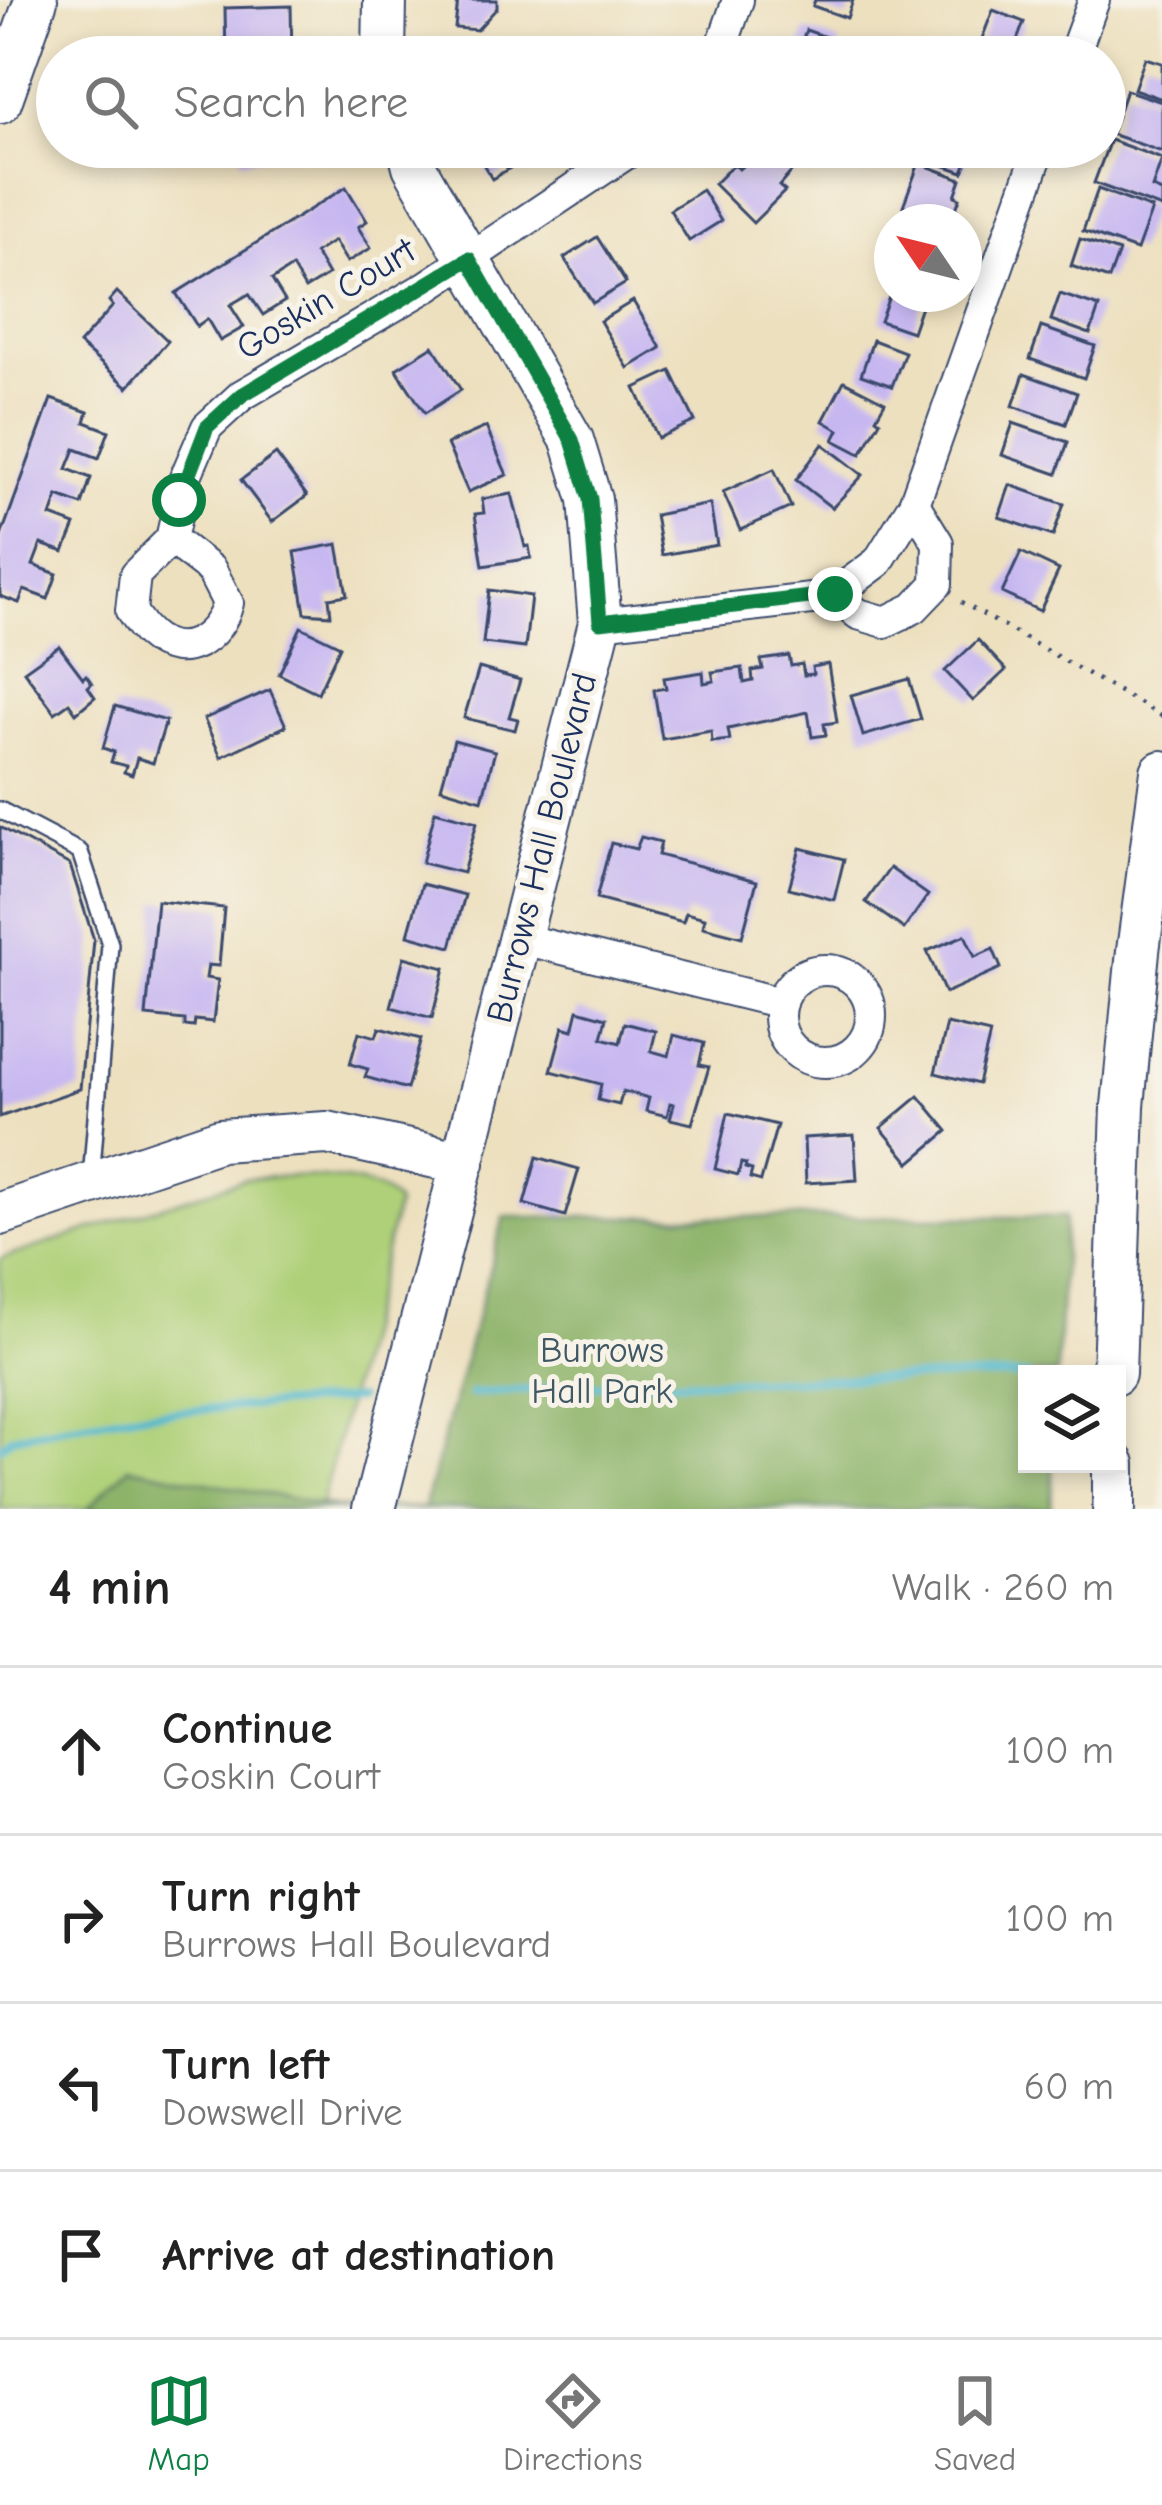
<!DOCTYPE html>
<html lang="en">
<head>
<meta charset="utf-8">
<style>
	:root { --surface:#fff; --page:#f6f6f6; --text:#222; --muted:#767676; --line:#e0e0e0; --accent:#0b8043 }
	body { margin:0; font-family:"Comic Neue",sans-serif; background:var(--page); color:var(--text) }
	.controls { position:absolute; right:36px; bottom:36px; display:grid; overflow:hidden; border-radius:0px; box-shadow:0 6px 18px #0003 }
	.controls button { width:108px; height:108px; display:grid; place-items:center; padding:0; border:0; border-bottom:3px solid var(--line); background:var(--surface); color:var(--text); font:60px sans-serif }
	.compass { position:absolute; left:874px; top:204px; width:108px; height:108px; border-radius:50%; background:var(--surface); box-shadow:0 6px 18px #0003; rotate:305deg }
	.stop { position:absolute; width:36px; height:36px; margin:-27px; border:9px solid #0b8043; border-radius:50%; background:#fff }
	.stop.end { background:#0b8043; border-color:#fff; box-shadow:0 3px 12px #0008 }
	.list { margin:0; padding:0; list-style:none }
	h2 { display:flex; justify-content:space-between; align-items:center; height:156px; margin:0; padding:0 48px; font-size:51px }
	h2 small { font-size:39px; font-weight:400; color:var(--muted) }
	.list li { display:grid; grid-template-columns:78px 1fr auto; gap:36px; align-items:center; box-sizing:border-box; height:168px; padding:0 48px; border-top:3px solid var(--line) }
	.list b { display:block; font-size:45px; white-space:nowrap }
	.list p { margin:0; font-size:39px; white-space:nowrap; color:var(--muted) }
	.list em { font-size:39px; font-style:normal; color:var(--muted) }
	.icon { flex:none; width:66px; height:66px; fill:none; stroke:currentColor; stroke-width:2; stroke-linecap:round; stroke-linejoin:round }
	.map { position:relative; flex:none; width:1162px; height:1509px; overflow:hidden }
	.search { position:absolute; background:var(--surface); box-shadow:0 6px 18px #0003; left:36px; right:36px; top:36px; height:132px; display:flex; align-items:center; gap:30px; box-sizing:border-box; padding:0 42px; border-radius:66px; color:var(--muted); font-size:45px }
	.sheet { height:828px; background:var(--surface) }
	nav { display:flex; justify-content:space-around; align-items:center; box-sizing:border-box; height:168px; border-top:3px solid var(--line); background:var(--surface); font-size:33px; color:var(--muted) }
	nav a { display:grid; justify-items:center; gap:6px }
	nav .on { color:var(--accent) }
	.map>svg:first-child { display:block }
	.green { fill:#afd078; stroke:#65806b; stroke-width:3 }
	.forest { fill:#8bb268; stroke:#537063; stroke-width:3 }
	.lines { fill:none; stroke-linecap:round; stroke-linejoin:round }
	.stream { stroke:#4fb7cd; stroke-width:8 }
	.building { fill:#c7b7f1 }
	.lane-casing { stroke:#3a4a6d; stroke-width:20 }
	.street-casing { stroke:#3a4a6d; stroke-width:34 }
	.secondary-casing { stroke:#3a4a6d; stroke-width:46 }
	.path { stroke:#3a4a6d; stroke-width:4.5; stroke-dasharray:3 9; stroke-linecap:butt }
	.lane { stroke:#fff; stroke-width:15 }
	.street { stroke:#fff; stroke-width:30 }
	.secondary { stroke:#fff; stroke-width:42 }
	.route { stroke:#0b8043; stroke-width:15 }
	.labels { text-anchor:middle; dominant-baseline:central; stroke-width:10; stroke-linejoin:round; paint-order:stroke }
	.street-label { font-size:36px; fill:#1b2f5e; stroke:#f7f3e8 }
	.park-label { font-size:36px; fill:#405764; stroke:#f7f3e8 }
</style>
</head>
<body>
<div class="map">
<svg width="1162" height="1509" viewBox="0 0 1162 1509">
	<rect width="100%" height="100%" fill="#f7f3e8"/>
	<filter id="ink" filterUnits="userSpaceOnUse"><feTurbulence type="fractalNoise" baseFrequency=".00833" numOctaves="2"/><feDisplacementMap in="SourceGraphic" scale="24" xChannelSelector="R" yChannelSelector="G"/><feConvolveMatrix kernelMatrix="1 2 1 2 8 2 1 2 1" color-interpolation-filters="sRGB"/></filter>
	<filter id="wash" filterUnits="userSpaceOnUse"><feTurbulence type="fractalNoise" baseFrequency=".004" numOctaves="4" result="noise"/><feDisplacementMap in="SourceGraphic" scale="48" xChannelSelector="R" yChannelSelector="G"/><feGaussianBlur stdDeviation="2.7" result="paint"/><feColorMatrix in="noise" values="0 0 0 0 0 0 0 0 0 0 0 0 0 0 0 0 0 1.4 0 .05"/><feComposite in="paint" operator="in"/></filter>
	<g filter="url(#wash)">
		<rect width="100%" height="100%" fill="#ede0bf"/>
		<!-- green -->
		<path class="green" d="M290,1176C321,1179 378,1176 397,1204L320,1509H0V1259L245,1179Z"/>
		<!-- forest -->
		<polygon class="forest" points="504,1217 1065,1217 1057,1374 1027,1374 1027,1464 1053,1464 1051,1509 87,1509 129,1467 339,1508 424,1508"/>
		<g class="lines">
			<!-- stream -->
			<g class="stream">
				<polyline points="471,1394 645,1382 1027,1376"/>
				<polyline points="0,1447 12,1437 126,1415 358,1399"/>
			</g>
		</g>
		<g id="blocks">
			<!-- building -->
			<g class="building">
				<polygon points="458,0 497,0 497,8 477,30 455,28"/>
				<polygon points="815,0 853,0 847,18 813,6"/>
				<polygon points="291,6 292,57 226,57 225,8"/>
				<polygon points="993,10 1024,22 1011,56 980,44"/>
				<polygon points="806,30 840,42 835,57 796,57"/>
				<polygon points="1145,58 1162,63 1162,99 1134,89"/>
				<polygon points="1126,90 1162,102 1162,152 1111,134"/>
				<polygon points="1110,140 1162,159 1152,188 1162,192 1162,208 1094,183"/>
				<polygon points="238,147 300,147 300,149 241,161"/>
				<polygon points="485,147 522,147 528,157 492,179 476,152"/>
				<polygon points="763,147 793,170 779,186 785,191 753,223 714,184 734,164 739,169"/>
				<polygon points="924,147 978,147 975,156 970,154 963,172 921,157"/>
				<polygon points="919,163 961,179 955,196 960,198 951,222 903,206"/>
				<polygon points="346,187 367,221 358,227 371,248 347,262 334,241 315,253 328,275 305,289 292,267 272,280 285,301 263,315 249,294 230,305 244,327 220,341 207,319 197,326 176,293"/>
				<polygon points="1098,189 1152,209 1137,250 1083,231"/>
				<polygon points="702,190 721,221 689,241 670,210"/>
				<polygon points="597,237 626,283 593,303 564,258"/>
				<polygon points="1080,239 1119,252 1109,279 1071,266"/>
				<polygon points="117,292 168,341 128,387 79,344 113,306 109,301"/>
				<polygon points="890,294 924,297 912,332 880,321"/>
				<polygon points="1060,294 1099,307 1090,334 1051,320"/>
				<polygon points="633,301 661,348 628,368 600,321"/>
				<polygon points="1041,327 1095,346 1084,378 1030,359"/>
				<polygon points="873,340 905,352 892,386 861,375"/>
				<polygon points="433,346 461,390 425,413 396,369"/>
				<polygon points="671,371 695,421 658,438 635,388"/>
				<polygon points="1024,374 1077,393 1066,424 1013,406"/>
				<polygon points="844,381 885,402 876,418 880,421 861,454 834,440 839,430 823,421"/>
				<polygon points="51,399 88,412 85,422 109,431 99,458 75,449 67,469 91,478 82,505 58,496 51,516 75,525 64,552 41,544 33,565 57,574 48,599 24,590 19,603 0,596 0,539"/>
				<polygon points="1013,423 1068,442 1057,474 1002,455"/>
				<polygon points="486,427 507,475 468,492 447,444"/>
				<polygon points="823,444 863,475 832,508 796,480"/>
				<polygon points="276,454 307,496 272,522 241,480"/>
				<polygon points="774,469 791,507 740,530 723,492"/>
				<polygon points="1010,485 1064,504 1053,536 999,517"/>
				<polygon points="512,494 525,547 529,546 531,558 483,566 475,514 484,513 482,499"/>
				<polygon points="710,504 717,545 662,555 655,515"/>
				<polygon points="338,544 347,595 329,598 331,615 305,613 295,552"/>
				<polygon points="1021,552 1059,570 1040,611 1002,593"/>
				<polygon points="489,590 531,596 525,648 483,643"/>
				<polygon points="301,627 340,646 318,693 279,674"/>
				<polygon points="978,640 1006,670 973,701 945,671"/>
				<polygon points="59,646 83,678 86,675 92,683 88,687 95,697 76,713 69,703 55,713 24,671"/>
				<polygon points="789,656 791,666 802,664 804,675 813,674 812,667 828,664 837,722 824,724 826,735 812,737 808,712 728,729 730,740 712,742 711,731 662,739 654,690 666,688 664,678 703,672 704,683 714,681 712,672 742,668 744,683 753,681 752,671 763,669 761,660"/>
				<polygon points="479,668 520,680 509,717 518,719 515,730 464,718"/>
				<polygon points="909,679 921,719 863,736 851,695"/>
				<polygon points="270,690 286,726 221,757 204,719"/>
				<polygon points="115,706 166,721 153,763 137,758 132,775 124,772 126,766 111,762 114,752 103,748"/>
				<polygon points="454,740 495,751 482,800 441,788"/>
				<polygon points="435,811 477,822 463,873 422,863"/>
				<polygon points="0,827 70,865 94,940 80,1089 0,1117"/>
				<polygon points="641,837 661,842 658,855 757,881 742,937 703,927 705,918 686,913 683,922 596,899 611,843 636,849"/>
				<polygon points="800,848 844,859 834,900 789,888"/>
				<polygon points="890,868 928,895 904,929 866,902"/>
				<polygon points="422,884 465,895 451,947 408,935"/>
				<polygon points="157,901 224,908 219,966 208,965 206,978 218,980 213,1022 195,1020 194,1027 185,1026 185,1020 146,1016"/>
				<polygon points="965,935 975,957 993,949 1001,968 945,993 927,951"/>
				<polygon points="404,957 445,968 432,1018 391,1007"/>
				<polygon points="578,1010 607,1018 602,1038 620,1043 625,1023 656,1031 651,1051 669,1056 674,1035 704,1043 699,1065 709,1067 692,1124 670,1119 674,1104 670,1103 667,1116 646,1111 649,1098 623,1091 619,1105 598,1100 601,1084 551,1071 563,1027 573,1030"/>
				<polygon points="947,1024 990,1034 978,1084 935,1073"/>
				<polygon points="379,1028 421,1039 407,1089 365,1077 368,1069 350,1064 359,1032 376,1037"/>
				<polygon points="919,1096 948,1131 910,1163 881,1128"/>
				<polygon points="728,1113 777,1125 761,1181 750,1178 752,1170 745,1168 746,1164 741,1163 738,1175 715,1169"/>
				<polygon points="854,1135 857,1180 806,1183 804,1138"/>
				<polygon points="537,1157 579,1169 565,1216 524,1204"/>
			</g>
		</g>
	</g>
	<g filter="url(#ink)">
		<use href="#blocks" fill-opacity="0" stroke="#3a4a6d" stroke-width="3"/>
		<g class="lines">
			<defs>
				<polyline id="lane" points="0,810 80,852 110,944 91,1180"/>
				<g id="street">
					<polyline points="718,57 738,0"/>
					<polyline points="1073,57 1094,0"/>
					<path d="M171,539L211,570L228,603C219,638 182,664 149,634C142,628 136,619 131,611L135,575L171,539L185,478L207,427L242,395L426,287L636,147"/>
					<polyline points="835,594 858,614 885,622 914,608 937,584 938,543 914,504"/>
					<polyline points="600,623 811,599 835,594 878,562 914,504 1040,147"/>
					<polyline points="518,938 781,1003"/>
					<circle cx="825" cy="1016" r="46"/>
				</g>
				<g id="secondary">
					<polyline points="384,57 385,0"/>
					<polyline points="0,102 36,0"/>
					<polyline points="0,1214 220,1140 327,1133 463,1163"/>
					<polyline points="1114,1374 1123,1106 1138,951 1162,772"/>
					<polyline points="374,1509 600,623 590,499 572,440 414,166 409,147"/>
					<polyline points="1114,1509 1114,1464"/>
				</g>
			</defs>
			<!-- lane casing -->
			<use href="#lane" class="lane-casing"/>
			<!-- street casing -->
			<use href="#street" class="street-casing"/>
			<!-- secondary casing -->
			<use href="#secondary" class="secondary-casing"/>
			<!-- path -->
			<polyline class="path" points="961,602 1162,716"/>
			<!-- lane -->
			<use href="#lane" class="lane"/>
			<!-- street -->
			<use href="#street" class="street"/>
			<!-- secondary -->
			<use href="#secondary" class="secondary"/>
		</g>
	</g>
	<g class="lines" filter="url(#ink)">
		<!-- route -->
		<polyline class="route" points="179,500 207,427 242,395 469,259 572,440 590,499 600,622 835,594"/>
	</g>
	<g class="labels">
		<!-- street labels -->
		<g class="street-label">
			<text transform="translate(326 299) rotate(-31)">Goskin Court</text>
			<text transform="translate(542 848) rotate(-76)">Burrows Hall Boulevard</text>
		</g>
		<!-- park labels -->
		<g class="park-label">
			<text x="602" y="1350">Burrows<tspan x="602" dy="41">Hall Park</tspan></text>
		</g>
	</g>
</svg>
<div class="controls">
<button><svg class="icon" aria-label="layers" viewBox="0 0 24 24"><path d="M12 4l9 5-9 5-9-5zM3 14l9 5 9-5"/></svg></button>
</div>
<svg class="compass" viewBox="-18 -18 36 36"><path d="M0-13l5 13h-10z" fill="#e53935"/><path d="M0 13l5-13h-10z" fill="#767676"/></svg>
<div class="stop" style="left:179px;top:500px"></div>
<div class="stop end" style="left:835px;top:594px"></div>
<div class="search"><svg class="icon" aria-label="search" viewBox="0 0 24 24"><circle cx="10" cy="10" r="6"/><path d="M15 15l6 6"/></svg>Search here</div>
</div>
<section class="sheet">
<h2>4 min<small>Walk · 260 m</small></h2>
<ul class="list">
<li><svg class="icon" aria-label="ahead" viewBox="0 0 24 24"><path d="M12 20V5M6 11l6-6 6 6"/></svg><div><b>Continue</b><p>Goskin Court</p></div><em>100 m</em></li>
<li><svg class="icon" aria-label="right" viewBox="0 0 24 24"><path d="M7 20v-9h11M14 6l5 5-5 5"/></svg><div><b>Turn right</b><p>Burrows Hall Boulevard</p></div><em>100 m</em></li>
<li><svg class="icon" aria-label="left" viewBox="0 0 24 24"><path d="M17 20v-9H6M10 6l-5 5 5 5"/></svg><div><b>Turn left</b><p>Dowswell Drive</p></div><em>60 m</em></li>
<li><svg class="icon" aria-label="arrive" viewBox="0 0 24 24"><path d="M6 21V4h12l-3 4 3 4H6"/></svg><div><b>Arrive at destination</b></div></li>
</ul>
</section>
<nav>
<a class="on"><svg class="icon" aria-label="map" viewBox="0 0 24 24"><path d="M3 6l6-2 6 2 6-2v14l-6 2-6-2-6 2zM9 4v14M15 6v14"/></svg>Map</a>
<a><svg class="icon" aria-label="directions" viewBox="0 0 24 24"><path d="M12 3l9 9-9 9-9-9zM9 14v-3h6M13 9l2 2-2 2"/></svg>Directions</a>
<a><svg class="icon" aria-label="saved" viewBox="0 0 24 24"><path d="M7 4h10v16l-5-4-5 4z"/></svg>Saved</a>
</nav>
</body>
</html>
